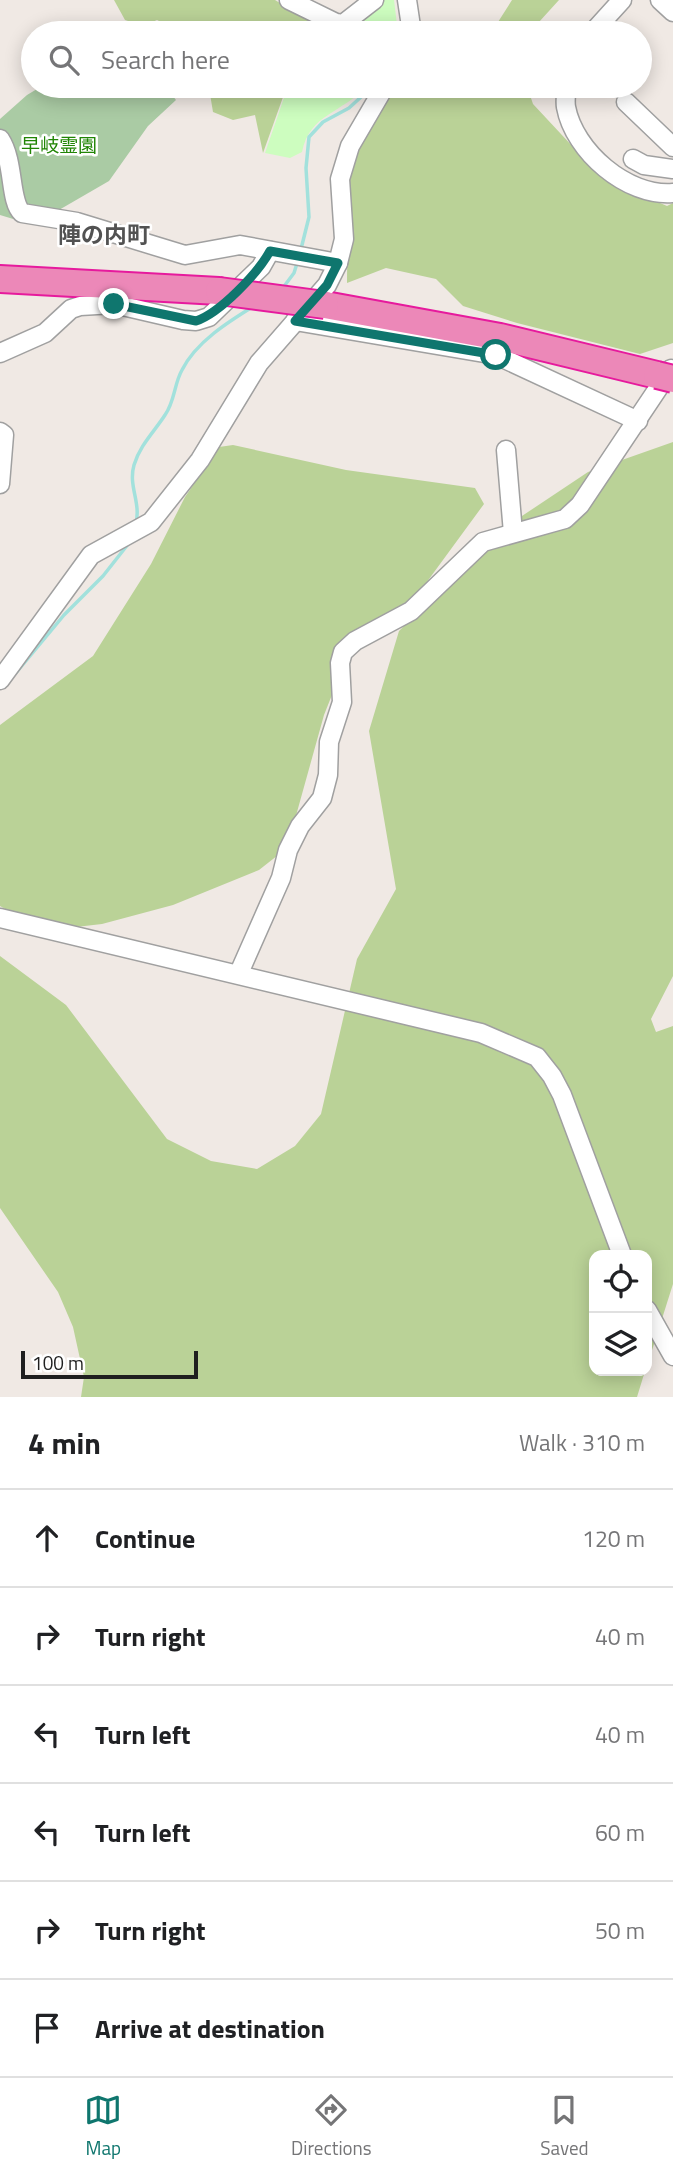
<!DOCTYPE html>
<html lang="en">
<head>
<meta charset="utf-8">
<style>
	:root { --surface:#fff; --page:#f6f6f6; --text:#202124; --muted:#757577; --line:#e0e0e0; --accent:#0f766e }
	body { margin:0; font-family:"Titillium Web","Noto Sans JP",sans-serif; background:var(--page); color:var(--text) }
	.controls { position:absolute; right:21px; bottom:21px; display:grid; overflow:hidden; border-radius:14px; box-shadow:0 4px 18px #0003 }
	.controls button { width:63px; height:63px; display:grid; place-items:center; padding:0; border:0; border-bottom:2px solid var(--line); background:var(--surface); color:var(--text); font:35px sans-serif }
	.scale { position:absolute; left:21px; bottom:18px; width:177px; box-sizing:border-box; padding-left:7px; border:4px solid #1f1f1f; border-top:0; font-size:19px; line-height:24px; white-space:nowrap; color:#1f1f1f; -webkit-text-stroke:5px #fff; paint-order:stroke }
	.stop { position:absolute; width:21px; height:21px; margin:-16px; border:5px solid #0f766e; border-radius:50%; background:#fff }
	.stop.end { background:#0f766e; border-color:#fff; box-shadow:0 2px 7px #0008 }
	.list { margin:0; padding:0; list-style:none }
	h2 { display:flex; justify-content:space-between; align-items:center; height:91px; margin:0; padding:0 28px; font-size:30px }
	h2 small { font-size:23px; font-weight:400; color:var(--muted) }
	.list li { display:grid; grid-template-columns:46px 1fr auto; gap:21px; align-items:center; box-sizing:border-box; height:98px; padding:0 28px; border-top:2px solid var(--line) }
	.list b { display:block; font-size:26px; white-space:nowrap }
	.list em { font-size:23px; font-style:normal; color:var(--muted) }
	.icon { flex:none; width:38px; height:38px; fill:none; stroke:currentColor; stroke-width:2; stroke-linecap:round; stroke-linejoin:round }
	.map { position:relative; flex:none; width:673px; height:1397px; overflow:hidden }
	.search { position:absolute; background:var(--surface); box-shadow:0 4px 18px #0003; left:21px; right:21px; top:21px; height:77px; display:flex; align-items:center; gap:18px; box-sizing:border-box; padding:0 24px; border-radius:38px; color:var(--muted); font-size:26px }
	.sheet { height:679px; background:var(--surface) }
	nav { display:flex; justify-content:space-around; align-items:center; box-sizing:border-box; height:98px; border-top:2px solid var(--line); background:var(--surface); font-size:19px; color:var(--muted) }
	nav a { display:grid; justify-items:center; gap:4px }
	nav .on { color:var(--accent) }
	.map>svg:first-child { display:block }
	.forest { fill:#bad297 }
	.cemetery { fill:#aacba4 }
	.park { fill:#cdfdbf }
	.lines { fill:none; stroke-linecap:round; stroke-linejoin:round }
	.stream { stroke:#a2e1dc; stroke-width:3.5 }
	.minor-casing { stroke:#a0a0a0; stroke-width:21 }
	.highway-casing { stroke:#e61a9d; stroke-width:30 }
	.minor { stroke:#fff; stroke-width:18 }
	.highway { stroke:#ec88b8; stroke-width:26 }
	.highway-bridge-casing { stroke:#e61a9d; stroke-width:30; stroke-linecap:butt }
	.highway-bridge { stroke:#ec88b8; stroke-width:26 }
	.route { stroke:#0f766e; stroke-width:9 }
	.labels { text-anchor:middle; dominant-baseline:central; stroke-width:5; stroke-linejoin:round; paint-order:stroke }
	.park-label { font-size:19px; fill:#218505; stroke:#fff }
	.quarter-label { font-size:23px; font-weight:bold; fill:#525252; stroke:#fff }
</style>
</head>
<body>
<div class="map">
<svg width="673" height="1397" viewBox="0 0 673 1397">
	<rect width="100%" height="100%" fill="#f0e9e4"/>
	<!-- forest -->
	<g class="forest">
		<polygon points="114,0 275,0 329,33 183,33 157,20 143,26 125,20"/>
		<polygon points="512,0 559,0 539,22 535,33 491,33"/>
		<polygon points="213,86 287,86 263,153 255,115 233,120 213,112 210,94"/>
		<polygon points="396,86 527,86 533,104 602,178 667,206 673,203 673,343 640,354 517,323 463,306 436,279 386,268 347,283 348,173 382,103"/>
		<polygon points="673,442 673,976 651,1019 656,1032 673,1026 673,1284 647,1366 647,1255 594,1255 594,1371 645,1371 637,1397 81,1397 84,1377 73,1327 58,1292 0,1208 0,956 66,1005 167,1139 211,1161 257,1169 295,1146 321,1114 357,959 396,889 369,731 399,631 501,530 588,472"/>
		<polygon points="233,445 346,470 475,488 484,504 399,620 347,657 324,715 287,848 259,870 173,905 102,924 67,928 35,926 0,906 0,725 93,656 151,564 185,497 219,447"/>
	</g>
	<!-- cemetery -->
	<polygon class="cemetery" points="42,86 165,86 176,100 148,126 109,181 33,225 0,215 0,119 27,95"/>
	<!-- park -->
	<g class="park">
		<polygon points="380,0 394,0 398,33 332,33 352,26"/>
		<path d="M288,86H366C342,114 310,113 302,152L290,158L265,153Z"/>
	</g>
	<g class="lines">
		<!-- stream -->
		<g class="stream">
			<polyline points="301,249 309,217 306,168 309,137 323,122 349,108 373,86"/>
			<polyline points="282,289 294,273 298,260"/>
			<path d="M136,523C141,502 128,486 134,465C140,445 154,432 165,415C175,401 174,384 182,370C196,342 228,322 254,306"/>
			<polyline points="15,674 64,615 103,576 129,543"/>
		</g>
		<defs>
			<g id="minor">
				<polyline points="289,0 336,23 343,24 374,0"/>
				<polyline points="407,0 412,33"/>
				<polyline points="660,0 673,12"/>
				<polyline points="592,33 622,0"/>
				<path d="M567,86C566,93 565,101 566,107C574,151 627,197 673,193"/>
				<polyline points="626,102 673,147"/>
				<path d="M0,139C15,162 9,201 22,213L77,222L185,255L240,245L338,263"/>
				<polyline points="633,159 644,165 673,169"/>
				<polyline points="295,321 496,355 638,421"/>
				<polyline points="0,353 45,333 71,309 80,306 114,304 183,320 196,321 209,317 261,267 270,251"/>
				<polyline points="0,432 4,435 0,484"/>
				<polyline points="506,450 513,533"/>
				<polyline points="0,680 91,555 151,522 200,460 259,363 327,285 338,263 344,239 340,179 350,146 385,86"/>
				<polyline points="0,918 481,1033 537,1057 552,1076 562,1095 622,1255"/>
				<polyline points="239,973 281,878 288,850 300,826 322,798 328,775 329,742 342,702 340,663 343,652 355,641 411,611 483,542 565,519 580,505 671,369"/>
				<polyline points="647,1310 673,1356"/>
			</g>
			<g id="highway">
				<polyline points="0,279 219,291"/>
				<polyline points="325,305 500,337 657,375"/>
			</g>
		</defs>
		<!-- minor casing -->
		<use href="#minor" class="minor-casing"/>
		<!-- highway casing -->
		<use href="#highway" class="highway-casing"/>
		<!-- minor -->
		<use href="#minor" class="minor"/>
		<!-- highway -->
		<use href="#highway" class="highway"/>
		<defs>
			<g id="highway-bridge">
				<polyline points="219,291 325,305"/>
				<polyline points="657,375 673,379"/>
			</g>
		</defs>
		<!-- highway-bridge casing -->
		<use href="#highway-bridge" class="highway-bridge-casing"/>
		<!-- highway-bridge -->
		<use href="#highway-bridge" class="highway-bridge"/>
	</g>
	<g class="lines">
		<!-- route -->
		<path class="route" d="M114,304L196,321C220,313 258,273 270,251L338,263L327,285L295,321L496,355"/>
	</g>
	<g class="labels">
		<!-- park labels -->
		<g class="park-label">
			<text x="59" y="144">早岐霊園</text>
		</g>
		<!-- quarter labels -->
		<g class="quarter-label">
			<text x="104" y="234">陣の内町</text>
		</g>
	</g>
</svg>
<div class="controls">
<button><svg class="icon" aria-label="locate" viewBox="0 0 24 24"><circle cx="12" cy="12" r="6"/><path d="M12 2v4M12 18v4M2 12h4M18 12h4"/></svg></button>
<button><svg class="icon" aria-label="layers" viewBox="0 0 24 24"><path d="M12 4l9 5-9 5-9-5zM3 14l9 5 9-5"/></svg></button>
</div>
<div class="scale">100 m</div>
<div class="stop" style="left:496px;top:355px"></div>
<div class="stop end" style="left:114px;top:304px"></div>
<div class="search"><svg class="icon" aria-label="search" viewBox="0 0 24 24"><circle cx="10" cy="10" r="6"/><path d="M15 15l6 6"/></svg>Search here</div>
</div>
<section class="sheet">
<h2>4 min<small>Walk · 310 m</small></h2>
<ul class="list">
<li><svg class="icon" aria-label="ahead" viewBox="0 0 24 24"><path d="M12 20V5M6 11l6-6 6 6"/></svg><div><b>Continue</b></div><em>120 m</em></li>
<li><svg class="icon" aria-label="right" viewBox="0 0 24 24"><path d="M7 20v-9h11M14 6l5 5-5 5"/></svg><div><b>Turn right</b></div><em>40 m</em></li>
<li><svg class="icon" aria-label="left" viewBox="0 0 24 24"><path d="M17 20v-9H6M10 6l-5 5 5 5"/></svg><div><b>Turn left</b></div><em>40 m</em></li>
<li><svg class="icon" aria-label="left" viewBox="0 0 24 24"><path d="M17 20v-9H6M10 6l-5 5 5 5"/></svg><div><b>Turn left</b></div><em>60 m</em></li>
<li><svg class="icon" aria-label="right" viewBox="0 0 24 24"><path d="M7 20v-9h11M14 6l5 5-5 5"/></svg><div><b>Turn right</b></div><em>50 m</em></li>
<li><svg class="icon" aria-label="arrive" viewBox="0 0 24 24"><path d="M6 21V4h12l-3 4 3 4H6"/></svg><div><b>Arrive at destination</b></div></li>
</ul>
</section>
<nav>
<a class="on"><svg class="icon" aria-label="map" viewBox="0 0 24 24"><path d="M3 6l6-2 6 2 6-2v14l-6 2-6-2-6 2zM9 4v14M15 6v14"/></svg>Map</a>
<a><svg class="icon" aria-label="directions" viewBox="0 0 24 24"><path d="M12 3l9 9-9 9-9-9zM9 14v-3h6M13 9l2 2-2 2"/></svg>Directions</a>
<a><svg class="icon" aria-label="saved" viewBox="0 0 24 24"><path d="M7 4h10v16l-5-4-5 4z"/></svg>Saved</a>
</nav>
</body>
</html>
